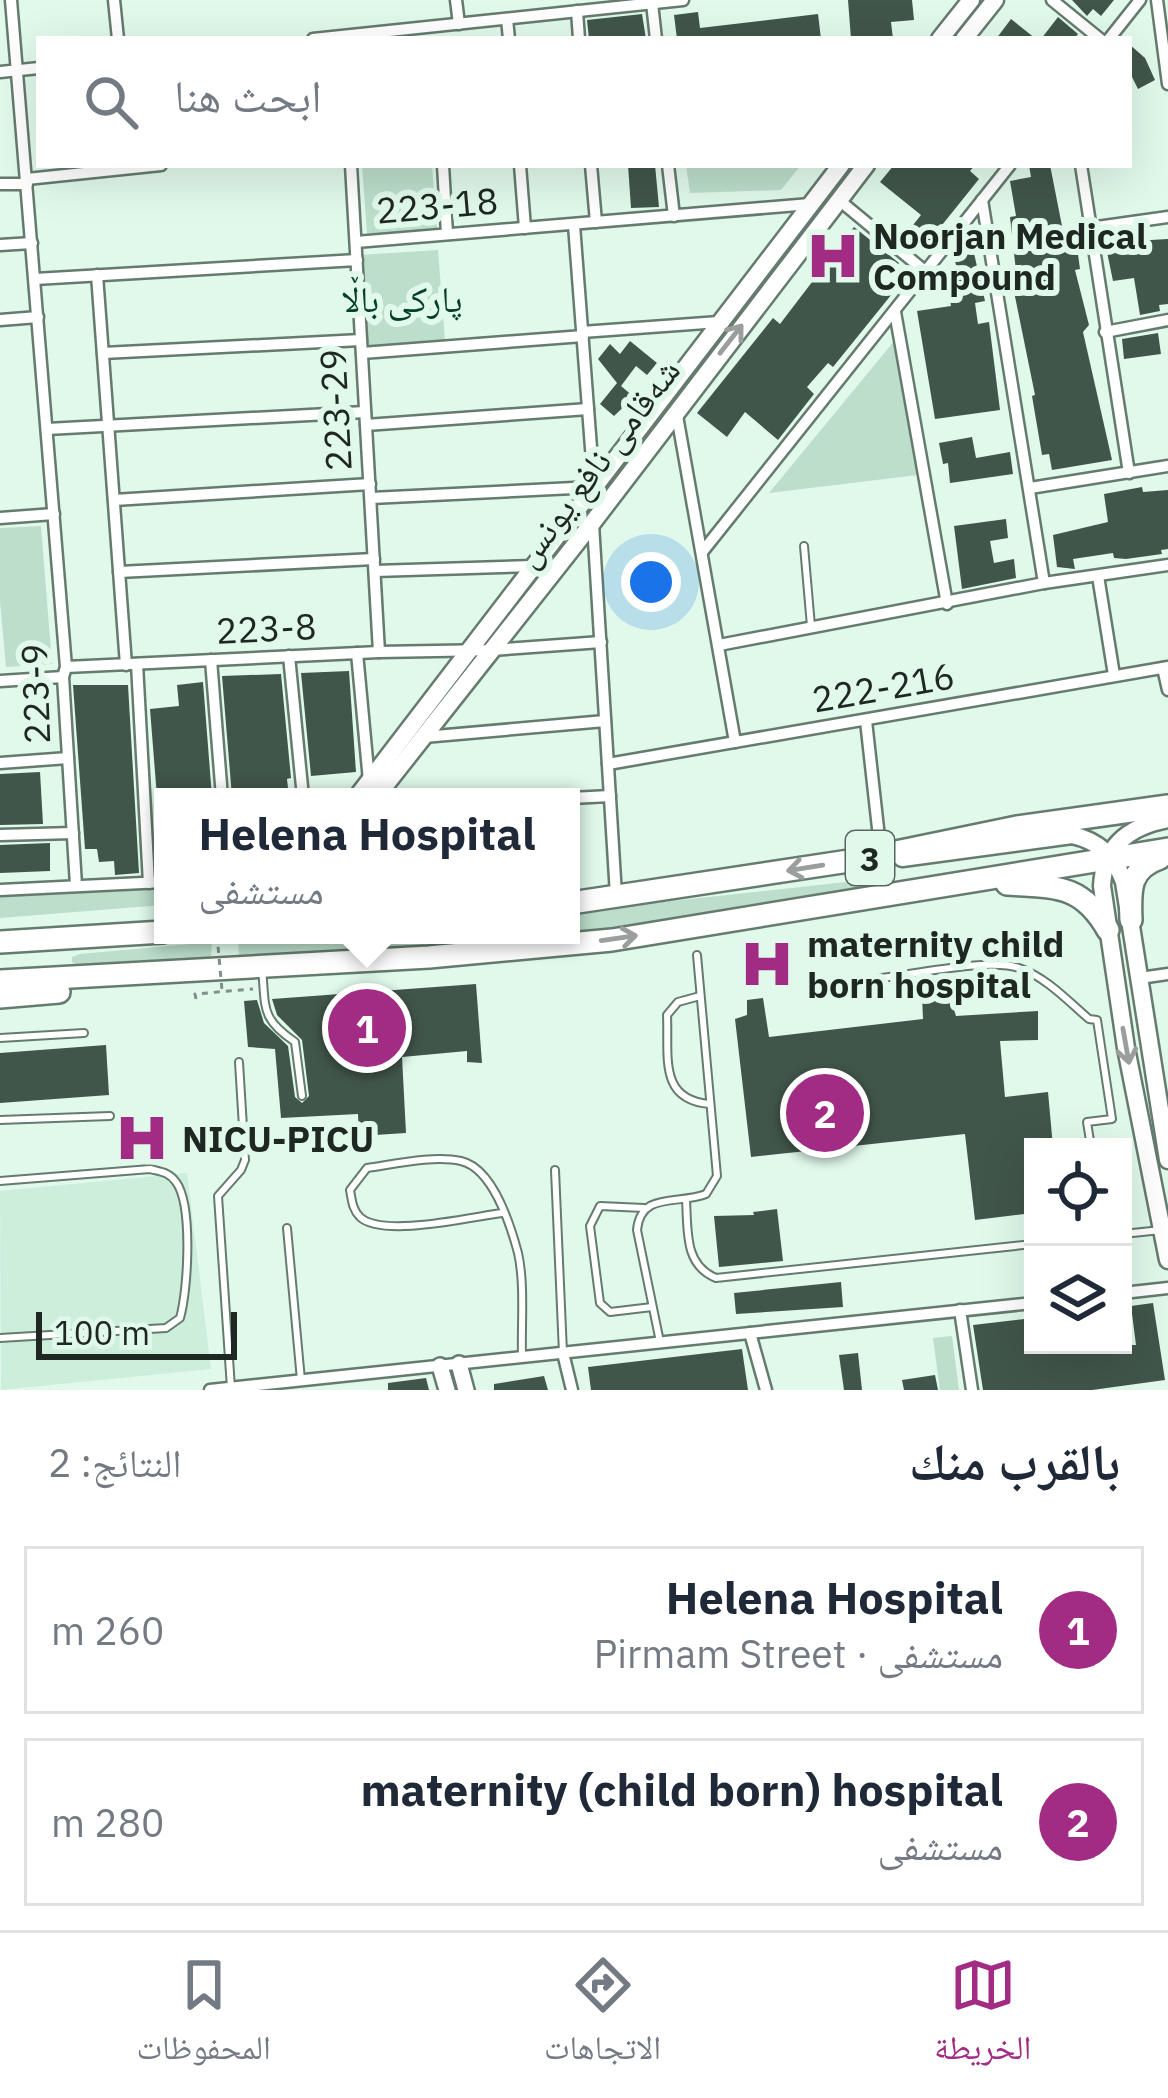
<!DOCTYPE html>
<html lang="ar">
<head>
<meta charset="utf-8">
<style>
	:root { --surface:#fff; --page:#f2f2f3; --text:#1f2937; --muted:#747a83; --line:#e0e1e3; --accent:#a22b84 }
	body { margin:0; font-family:"IBM Plex Sans","Noto Naskh Arabic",sans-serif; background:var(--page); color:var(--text); direction:rtl }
	.controls { position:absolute; right:36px; bottom:36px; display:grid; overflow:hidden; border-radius:0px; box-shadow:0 12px 48px #0002 }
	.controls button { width:108px; height:108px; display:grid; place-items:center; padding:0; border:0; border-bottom:3px solid var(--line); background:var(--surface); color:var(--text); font:60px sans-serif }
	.scale { position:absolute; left:36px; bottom:30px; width:201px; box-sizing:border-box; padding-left:12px; border:6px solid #1e2722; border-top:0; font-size:33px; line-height:42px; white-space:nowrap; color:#1e2722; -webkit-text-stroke:9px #e0f9eb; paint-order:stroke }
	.you { position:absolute; left:651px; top:582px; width:42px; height:42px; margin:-30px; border:9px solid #fff; border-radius:50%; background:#1a73e8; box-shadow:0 0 0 18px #1a73e833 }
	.badge { display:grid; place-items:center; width:78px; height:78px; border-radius:50%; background:var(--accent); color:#fff; font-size:39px; font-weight:700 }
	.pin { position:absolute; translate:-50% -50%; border:6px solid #fff; box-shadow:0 3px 12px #0006 }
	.popup { position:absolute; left:154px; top:788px; width:426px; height:156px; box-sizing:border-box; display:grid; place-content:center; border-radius:0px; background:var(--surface); filter:drop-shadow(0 3px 9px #0005); font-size:39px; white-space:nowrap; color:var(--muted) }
	.popup b { font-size:45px; color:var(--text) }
	.popup::after { content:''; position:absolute; left:50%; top:100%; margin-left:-24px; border:24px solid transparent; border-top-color:var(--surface) }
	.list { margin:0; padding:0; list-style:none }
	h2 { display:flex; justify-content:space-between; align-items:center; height:156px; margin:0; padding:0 48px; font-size:51px }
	h2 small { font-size:39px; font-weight:400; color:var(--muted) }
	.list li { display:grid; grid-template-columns:78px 1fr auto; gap:36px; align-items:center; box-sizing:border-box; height:168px; margin:0 24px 24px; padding:0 24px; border:3px solid var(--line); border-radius:0px }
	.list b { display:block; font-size:45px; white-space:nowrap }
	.list p { margin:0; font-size:39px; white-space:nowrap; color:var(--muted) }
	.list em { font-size:39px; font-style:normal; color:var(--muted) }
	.icon { flex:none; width:66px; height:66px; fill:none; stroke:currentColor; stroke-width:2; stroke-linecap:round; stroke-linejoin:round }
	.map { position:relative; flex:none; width:1168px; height:1390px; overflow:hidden; direction:ltr }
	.search { position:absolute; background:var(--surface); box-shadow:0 12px 48px #0002; left:36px; right:36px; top:36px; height:132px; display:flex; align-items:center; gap:30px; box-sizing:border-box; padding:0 42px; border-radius:0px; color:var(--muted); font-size:45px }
	.sheet { height:540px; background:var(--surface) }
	nav { display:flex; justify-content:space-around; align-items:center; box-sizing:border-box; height:168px; border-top:3px solid var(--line); background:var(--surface); font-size:33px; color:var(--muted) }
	nav a { display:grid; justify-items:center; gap:6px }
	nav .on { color:var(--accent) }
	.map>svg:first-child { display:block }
	.built { fill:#cdeedb }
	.green { fill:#bcdeca }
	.building { fill:#41564a }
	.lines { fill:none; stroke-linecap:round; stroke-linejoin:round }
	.lane-casing { stroke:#657b6e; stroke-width:10 }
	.street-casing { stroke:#657b6e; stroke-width:15 }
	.secondary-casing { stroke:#657b6e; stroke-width:20 }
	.primary-casing { stroke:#657b6e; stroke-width:21 }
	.highway-casing { stroke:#657b6e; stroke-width:26 }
	.path { stroke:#7f9087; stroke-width:3; stroke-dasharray:6 6; stroke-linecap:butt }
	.lane { stroke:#fff; stroke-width:6 }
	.street { stroke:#fff; stroke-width:10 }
	.secondary { stroke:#fff; stroke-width:15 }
	.primary { stroke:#fff; stroke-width:16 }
	.highway { stroke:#fff; stroke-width:21 }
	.path-bridge { stroke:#7f9087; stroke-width:3; stroke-dasharray:6 6; stroke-linecap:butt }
	.oneway { stroke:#9a9e9c }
	.labels { text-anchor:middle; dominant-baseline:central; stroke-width:12; stroke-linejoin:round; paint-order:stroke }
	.shield { fill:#e0f9eb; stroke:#58665e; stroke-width:3 }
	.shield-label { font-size:33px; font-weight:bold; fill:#1e2722 }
	.street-label { font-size:36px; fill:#1e2722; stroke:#e0f9eb }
	.poi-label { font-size:36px; font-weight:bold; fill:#1e2722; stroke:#e0f9eb; text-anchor:start }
	.park-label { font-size:36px; fill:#063f28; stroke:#e0f9eb }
</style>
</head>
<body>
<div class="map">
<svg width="1168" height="1390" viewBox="0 0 1168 1390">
	<rect width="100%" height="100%" fill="#e0f9eb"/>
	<!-- built -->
	<polygon class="built" points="187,1173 211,1369 1,1390 0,1191"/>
	<!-- green -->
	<g class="green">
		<polygon points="362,165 432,165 437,229 367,234"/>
		<polygon points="686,165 801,165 781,190 690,193"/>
		<polygon points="438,250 445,341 367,349 360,255"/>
		<polygon points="900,334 926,474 769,493"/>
		<polygon points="41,526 52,664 6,667 0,601 0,528"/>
		<polygon points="873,879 887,886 625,929 571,934 571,912"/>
		<polygon points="163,887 163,905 0,918 0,892"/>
		<polygon points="305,935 561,935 239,958 238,941"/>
		<polygon points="212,942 211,957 77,965 72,962 72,957 80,954"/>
		<polygon points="952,1336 959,1390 940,1390 933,1338"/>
	</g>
	<!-- building -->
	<g class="building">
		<polygon points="848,0 912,0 914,20 891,22 893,39 851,39"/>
		<polygon points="1072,0 1114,0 1101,16 1093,9 1087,16"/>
		<polygon points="698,12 700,28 818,14 821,39 677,39 674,15"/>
		<polygon points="642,14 646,39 589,39 587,20"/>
		<polygon points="1058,17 1078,34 1074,39 1041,39"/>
		<polygon points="1011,19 1036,39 996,39"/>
		<polygon points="1129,44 1145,58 1155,80 1138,89 1129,71"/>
		<polygon points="628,165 655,165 659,207 631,208"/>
		<polygon points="894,165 975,165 970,171 979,179 930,240 933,242 925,251 905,235 921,215 880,182"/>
		<polygon points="1029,165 1050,165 1063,231 1067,230 1070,248 1077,247 1080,269 1075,270 1089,325 1083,332 1112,460 1052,470 1049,454 1042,455 1032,396 1035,395 1010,272 1016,271 1010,217 1016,216 1010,181 1031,177"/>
		<polygon points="854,227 899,263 885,280 896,289 833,367 828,363 807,387 814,394 778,440 745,412 727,437 697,413 773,318 780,324"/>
		<polygon points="1168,239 1168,304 1159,305 1160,311 1140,315 1134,278 1113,281 1107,252 1118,251 1116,242"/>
		<polygon points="973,249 985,301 975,303 978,324 989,322 1000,410 935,419 917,311 951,306 947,283 950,283 947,267 956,265 953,253"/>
		<polygon points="1158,333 1161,354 1124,359 1122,339"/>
		<polygon points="630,341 657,363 647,375 636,366 621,386 634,397 614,416 600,404 617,383 598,359 610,344 620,354"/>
		<polygon points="972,437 976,458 1010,452 1013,474 950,483 948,463 943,464 939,443"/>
		<polygon points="1142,487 1143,492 1168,490 1168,549 1161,550 1162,554 1126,559 1114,558 1113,553 1073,559 1075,569 1057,567 1053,535 1108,522 1104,494"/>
		<polygon points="1006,519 1008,538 990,541 994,563 1014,559 1016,578 962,589 954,526"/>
		<polygon points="349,671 356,772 311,776 301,673"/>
		<polygon points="281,674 291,778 287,779 289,797 232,797 222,676"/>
		<polygon points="203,682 212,797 157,797 150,709 179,706 177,685"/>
		<polygon points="73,685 128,685 139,873 115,875 114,861 99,862 97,849 85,849"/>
		<polygon points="40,772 43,824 0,825 0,774"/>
		<polygon points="50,843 50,871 0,873 0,845"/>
		<polygon points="476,984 482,1063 467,1062 467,1051 402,1057 406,1133 359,1136 358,1114 281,1118 275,1049 248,1047 244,1001 257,1000 264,1023 288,1046 295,1097 302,1103 309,1096 302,1040 277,1015 272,999"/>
		<polygon points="949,994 956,1016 1038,1011 1038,1040 1000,1041 1005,1097 1048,1092 1053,1147 1033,1147 1033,1213 975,1220 965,1134 751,1157 735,1019 747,1015 747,1000 763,998 769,1037 923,1019 922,996"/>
		<polygon points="106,1045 109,1095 0,1103 0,1053"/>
		<polygon points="777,1209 783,1261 719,1267 714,1216 754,1215 753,1212"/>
		<polygon points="841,1282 843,1307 736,1314 734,1293"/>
		<polygon points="1153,1303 1165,1380 1092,1390 983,1390 973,1325 1033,1318 1033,1345 1136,1345 1131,1306"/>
		<polygon points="742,1349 748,1390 591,1390 588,1367"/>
		<polygon points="858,1353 862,1390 844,1390 839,1355"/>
		<polygon points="935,1375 938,1390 904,1390 902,1380"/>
		<polygon points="544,1376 548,1390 494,1390 494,1384"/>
		<polygon points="426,1378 429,1390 388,1390 388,1383"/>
	</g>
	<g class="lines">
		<defs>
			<g id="lane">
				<polyline points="804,546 811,626"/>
				<path d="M262,969C266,1008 260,1018 295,1042L302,1096"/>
				<path d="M865,980C903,977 986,957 1019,968C1046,977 1068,1001 1089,1019L1097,1020L1112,1119L1087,1122L1091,1147"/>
				<path d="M700,996L678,1002L667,1015C669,1056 658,1100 710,1104"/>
				<polyline points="0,1038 84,1033"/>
				<polyline points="0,1120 110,1116"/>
				<polyline points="555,1170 563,1353"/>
				<path d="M0,1181L150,1169C161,1172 169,1172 176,1182C193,1205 188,1290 180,1318L166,1328L0,1338"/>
				<path d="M686,1200C688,1231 684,1265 716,1278L1033,1244"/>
				<polyline points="644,1208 600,1206 590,1226 600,1303 610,1312 652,1307"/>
				<path d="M502,1213C471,1217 382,1238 360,1217C352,1209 352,1200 350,1190L367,1168C395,1164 434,1155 461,1161C492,1168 510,1223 518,1253C525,1284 521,1324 522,1356"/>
				<polyline points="287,1228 301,1380"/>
				<polyline points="1123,1234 1161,1230"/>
				<path d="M660,1342L637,1230C641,1191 678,1205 706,1194L717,1176L697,955"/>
				<polyline points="231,1388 218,1196 241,1170 245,1160 239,1062"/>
			</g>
			<g id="street">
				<polyline points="11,0 66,667 63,677 76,885"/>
				<polyline points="114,0 118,39"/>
				<polyline points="456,0 459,24"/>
				<polyline points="1052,0 1100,39"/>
				<polyline points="1157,0 1168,84"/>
				<polyline points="652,3 656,39"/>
				<polyline points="577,11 579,39"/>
				<polyline points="507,19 509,39"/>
				<polyline points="313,39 683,0"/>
				<polyline points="1109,39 1140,0"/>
				<polyline points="0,72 39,68"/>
				<polyline points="351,165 379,652"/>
				<polyline points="443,165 447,234"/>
				<polyline points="520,165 525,228"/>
				<polyline points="591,165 596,222"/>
				<polyline points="668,165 674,216"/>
				<polyline points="1081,165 1129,473"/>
				<polyline points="27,179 161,165"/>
				<polyline points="0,184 27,184"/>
				<polyline points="839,200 926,272"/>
				<polyline points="982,200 1044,583"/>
				<polyline points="1090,228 1168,217"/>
				<polyline points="356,242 810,204"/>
				<polyline points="0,245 32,243"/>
				<polyline points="97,275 126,665"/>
				<polyline points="35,279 357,260"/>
				<polyline points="895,312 947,604"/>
				<polyline points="0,320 38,317"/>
				<polyline points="582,332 719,322"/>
				<polyline points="1105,332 1168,320"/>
				<polyline points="103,353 361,340"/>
				<polyline points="362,353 583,336"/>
				<polyline points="676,410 735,742"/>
				<polyline points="366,425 588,409"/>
				<polyline points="47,429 365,412"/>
				<polyline points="1030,488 1168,466"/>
				<polyline points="371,498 594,487 574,225"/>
				<polyline points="114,500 370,484"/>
				<polyline points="0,518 54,514"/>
				<polyline points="593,524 616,895"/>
				<polyline points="703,551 1010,165"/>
				<polyline points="375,571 533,566"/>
				<polyline points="119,572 374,559"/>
				<polyline points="1098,576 1114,675"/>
				<polyline points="719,645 1044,583 1168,565"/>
				<polyline points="357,653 369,781"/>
				<polyline points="289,656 303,797"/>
				<polyline points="211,660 222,797"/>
				<polyline points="137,664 149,883"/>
				<polyline points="66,667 379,652 492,650 601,642"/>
				<polyline points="1163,668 1168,690"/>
				<polyline points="0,681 63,677"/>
				<polyline points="866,721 881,855"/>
				<polyline points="424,737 605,721"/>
				<polyline points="0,763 68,758"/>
				<polyline points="608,764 1168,667"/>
				<polyline points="571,798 610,796"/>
				<polyline points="0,835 73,833"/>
				<polyline points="0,890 163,882"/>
				<polyline points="1140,978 1168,974"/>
				<polyline points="1123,1293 1168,1288"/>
				<polyline points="960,1310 972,1390"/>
				<polyline points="750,1333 766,1390"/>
				<polyline points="563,1353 572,1390"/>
				<polyline points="210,1390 1033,1303"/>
			</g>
			<g id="secondary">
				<polyline points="459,1364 466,1390"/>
				<polyline points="440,1366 447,1390"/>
			</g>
			<g id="primary">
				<polyline points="940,39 971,0"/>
				<polyline points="964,39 995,0"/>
				<polyline points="357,797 841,165"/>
				<polyline points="376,797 593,522 866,165"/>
				<path d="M1168,819C1130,826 1104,845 1102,886L1126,1048L1168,1260"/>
				<path d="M902,858L1072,835C1099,841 1115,856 1124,882L1168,1160"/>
			</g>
			<g id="highway">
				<path d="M1007,884C1056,887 1082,884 1108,930"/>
				<polyline points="571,903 862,859 1017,827 1168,806"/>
				<path d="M1131,920C1130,891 1128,869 1160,858"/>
				<polyline points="0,942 163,932"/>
				<polyline points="0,981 429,957 612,940 1168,849"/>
				<polyline points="0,997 59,992"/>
			</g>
		</defs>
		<!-- lane casing -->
		<use href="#lane" class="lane-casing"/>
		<!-- street casing -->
		<use href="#street" class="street-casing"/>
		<!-- secondary casing -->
		<use href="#secondary" class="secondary-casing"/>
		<!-- primary casing -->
		<use href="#primary" class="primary-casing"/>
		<!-- highway casing -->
		<use href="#highway" class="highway-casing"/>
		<!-- path -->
		<polyline class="path" points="196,999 195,994 253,989"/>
		<!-- lane -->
		<use href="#lane" class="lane"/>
		<!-- street -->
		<use href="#street" class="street"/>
		<!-- secondary -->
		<use href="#secondary" class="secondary"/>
		<!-- primary -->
		<use href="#primary" class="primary"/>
		<!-- highway -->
		<use href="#highway" class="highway"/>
		<!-- path-bridge -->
		<polyline class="path-bridge" points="217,935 222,990"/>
	</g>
	<!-- one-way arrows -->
	<defs><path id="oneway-shaft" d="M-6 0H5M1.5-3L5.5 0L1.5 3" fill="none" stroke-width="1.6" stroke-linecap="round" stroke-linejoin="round" transform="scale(3)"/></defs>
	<g class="oneway">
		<use href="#oneway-shaft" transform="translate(731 339) rotate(-52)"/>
		<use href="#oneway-shaft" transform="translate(805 868) rotate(171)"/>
		<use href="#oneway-shaft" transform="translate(619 938) rotate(-8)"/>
		<use href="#oneway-shaft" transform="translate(1126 1046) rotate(80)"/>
	</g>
	<!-- icons -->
	<defs>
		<symbol id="hospital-bare" viewBox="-9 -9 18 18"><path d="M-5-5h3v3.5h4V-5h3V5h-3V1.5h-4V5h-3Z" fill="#a22b84" stroke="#e0f9eb" stroke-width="2.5" paint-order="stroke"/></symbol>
	</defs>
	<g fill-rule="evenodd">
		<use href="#hospital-bare" x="795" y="218" width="76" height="76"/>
		<use href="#hospital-bare" x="729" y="926" width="76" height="76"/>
		<use href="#hospital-bare" x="104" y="1100" width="76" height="76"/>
	</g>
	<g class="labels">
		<!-- shield labels -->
		<rect class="shield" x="846" y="831" width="48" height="54" rx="9"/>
		<g class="shield-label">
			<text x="870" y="858">3</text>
		</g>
		<!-- street labels -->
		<g class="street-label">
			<text transform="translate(437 205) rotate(-5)">223-18</text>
			<text transform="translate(335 410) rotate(-93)">223-29</text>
			<text transform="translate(596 462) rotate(-53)">شەقامی نافع یونس</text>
			<text transform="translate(266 628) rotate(-3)">223-8</text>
			<text transform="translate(883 687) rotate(-10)">222-216</text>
			<text transform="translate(35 694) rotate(-92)">223-9</text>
		</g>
		<!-- poi labels -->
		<g class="poi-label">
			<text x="873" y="235">Noorjan Medical<tspan x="873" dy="41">Compound</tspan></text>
			<text x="807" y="943">maternity child<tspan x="807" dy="41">born hospital</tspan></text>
			<text x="182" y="1138">NICU-PICU</text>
		</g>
		<!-- park labels -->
		<g class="park-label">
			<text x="402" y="298">پارکی باڵا</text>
		</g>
	</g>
</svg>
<div class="controls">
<button><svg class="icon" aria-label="locate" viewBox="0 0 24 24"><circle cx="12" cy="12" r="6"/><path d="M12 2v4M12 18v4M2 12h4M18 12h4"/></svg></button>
<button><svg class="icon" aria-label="layers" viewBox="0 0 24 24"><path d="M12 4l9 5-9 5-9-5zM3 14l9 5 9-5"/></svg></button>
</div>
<div class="scale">100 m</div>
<div class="you"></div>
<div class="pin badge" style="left:367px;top:1028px">1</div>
<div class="popup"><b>Helena Hospital</b>مستشفى</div>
<div class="pin badge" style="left:825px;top:1113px">2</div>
<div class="search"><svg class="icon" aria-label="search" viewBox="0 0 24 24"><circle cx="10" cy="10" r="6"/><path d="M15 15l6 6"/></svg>ابحث هنا</div>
</div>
<section class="sheet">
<h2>بالقرب منك<small>النتائج: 2</small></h2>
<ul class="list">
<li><span class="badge">1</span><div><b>Helena Hospital</b><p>مستشفى · Pirmam Street</p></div><em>260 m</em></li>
<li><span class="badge">2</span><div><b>maternity (child born) hospital</b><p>مستشفى</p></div><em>280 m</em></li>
</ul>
</section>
<nav>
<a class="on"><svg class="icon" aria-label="map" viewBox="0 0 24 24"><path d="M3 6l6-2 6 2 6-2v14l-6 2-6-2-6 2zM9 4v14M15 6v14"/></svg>الخريطة</a>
<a><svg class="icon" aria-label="directions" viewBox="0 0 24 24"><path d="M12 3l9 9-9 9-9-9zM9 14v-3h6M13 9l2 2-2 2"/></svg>الاتجاهات</a>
<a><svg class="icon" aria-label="saved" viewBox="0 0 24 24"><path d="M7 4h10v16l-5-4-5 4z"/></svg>المحفوظات</a>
</nav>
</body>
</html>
